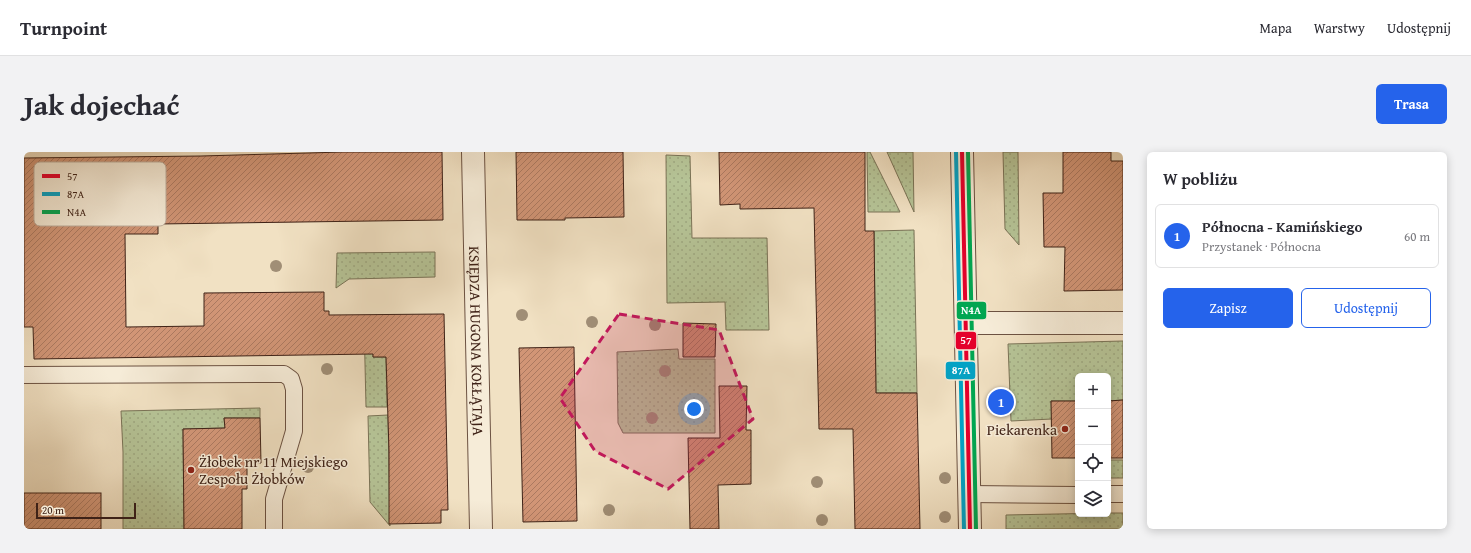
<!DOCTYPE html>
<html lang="pl">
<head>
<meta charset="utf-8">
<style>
	:root { --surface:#fff; --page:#f2f2f3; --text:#2b2b33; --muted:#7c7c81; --line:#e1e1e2; --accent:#2563eb }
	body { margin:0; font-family:"Gentium Book Plus",serif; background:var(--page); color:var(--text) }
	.controls { position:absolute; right:12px; bottom:12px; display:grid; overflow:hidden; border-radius:6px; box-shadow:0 2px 10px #0003 }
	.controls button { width:36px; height:36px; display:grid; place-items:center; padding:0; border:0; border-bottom:1px solid var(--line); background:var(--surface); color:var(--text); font:20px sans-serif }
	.scale { position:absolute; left:12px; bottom:10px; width:100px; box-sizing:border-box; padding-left:4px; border:2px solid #3f2217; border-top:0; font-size:11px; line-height:14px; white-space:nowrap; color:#3f2217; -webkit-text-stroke:3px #f6ecd8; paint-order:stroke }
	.you { position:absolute; left:670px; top:257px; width:14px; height:14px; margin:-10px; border:3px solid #fff; border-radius:50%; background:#1a73e8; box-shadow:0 0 0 6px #1a73e833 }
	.badge { display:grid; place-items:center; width:26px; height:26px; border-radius:50%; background:var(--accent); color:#fff; font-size:13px; font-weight:700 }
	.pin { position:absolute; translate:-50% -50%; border:2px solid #fff; box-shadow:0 1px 4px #0006 }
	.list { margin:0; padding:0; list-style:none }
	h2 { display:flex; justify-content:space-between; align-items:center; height:52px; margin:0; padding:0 16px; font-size:17px }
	h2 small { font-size:13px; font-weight:400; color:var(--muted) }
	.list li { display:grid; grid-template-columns:26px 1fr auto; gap:12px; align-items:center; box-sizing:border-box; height:64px; margin:0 8px 8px; padding:0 8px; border:1px solid var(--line); border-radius:6px }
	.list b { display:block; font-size:15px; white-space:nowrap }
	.list p { margin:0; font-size:13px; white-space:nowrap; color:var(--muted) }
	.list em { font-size:13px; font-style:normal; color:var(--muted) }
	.actions { display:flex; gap:8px; padding:12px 16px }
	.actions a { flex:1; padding:9px 0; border:1px solid var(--accent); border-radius:6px; text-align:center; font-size:14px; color:var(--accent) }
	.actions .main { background:var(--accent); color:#fff }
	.icon { flex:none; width:22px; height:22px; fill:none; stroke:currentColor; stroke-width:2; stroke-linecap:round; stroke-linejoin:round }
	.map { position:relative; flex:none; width:1099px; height:377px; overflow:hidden; border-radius:6px }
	header { display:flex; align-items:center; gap:24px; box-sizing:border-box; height:56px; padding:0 20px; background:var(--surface); border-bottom:1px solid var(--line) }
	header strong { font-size:19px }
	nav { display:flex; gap:22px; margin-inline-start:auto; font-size:14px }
	.intro { display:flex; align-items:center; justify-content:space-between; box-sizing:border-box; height:96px; padding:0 24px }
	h1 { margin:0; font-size:28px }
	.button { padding:10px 18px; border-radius:6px; background:var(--accent); color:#fff; font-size:14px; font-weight:700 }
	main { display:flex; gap:24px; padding:0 24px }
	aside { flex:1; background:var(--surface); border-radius:6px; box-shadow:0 2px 10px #0003 }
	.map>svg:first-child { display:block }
	.grass { fill:url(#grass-dots); stroke:#7a7357 }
	.building { fill:url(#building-hatch); stroke:#3f2217 }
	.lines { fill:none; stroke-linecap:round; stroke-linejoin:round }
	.service-casing { stroke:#6c5242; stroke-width:18 }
	.minor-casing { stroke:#6c5242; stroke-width:24 }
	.tertiary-casing { stroke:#6c5242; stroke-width:24 }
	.service { stroke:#f6ecd8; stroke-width:16 }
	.minor { stroke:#f6ecd8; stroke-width:22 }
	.tertiary { stroke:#f6ecd8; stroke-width:22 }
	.bus-1-casing { stroke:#f6ecd8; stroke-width:7 }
	.bus-2-casing { stroke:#f6ecd8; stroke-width:7 }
	.bus-3-casing { stroke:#f6ecd8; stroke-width:7 }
	.bus-1 { stroke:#e4002b; stroke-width:4 }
	.bus-2 { stroke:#03a2c5; stroke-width:4 }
	.bus-3 { stroke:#00a651; stroke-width:4 }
	.tree { fill:#a08e76 }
	.marked { fill:#c2185b; fill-opacity:0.2; stroke:#c2185b; stroke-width:3; stroke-dasharray:8 5; stroke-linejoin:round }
	.poi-dot { fill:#8f2418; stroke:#f6ecd8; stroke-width:1.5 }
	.labels { text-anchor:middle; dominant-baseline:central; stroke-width:3; stroke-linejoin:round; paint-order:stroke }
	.street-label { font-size:15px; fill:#3f2217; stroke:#f6ecd8 }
	.poi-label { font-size:15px; fill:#3f2217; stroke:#f6ecd8; text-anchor:end }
	.key { fill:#f6ecd8; stroke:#bfaf9e; stroke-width:1 }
	.key-label { font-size:11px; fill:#3f2217 }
	.line-badge { stroke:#f6ecd8; stroke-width:1.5 }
	.badge-label { font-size:11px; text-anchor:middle; font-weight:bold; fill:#fff }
</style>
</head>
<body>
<header>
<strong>Turnpoint</strong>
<nav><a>Mapa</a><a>Warstwy</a><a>Udostępnij</a></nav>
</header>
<div class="intro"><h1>Jak dojechać</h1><a class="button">Trasa</a></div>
<main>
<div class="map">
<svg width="1099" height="377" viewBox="0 0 1099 377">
	<defs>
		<pattern id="grass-dots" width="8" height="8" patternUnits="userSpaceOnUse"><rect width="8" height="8" fill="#b6c497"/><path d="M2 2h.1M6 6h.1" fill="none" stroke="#9ea881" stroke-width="1.8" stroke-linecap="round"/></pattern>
		<pattern id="building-hatch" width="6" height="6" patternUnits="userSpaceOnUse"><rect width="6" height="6" fill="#d19576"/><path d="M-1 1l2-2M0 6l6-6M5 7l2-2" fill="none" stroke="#ab7960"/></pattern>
	</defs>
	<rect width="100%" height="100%" fill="#f1e1c3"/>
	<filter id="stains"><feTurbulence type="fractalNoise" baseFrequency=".005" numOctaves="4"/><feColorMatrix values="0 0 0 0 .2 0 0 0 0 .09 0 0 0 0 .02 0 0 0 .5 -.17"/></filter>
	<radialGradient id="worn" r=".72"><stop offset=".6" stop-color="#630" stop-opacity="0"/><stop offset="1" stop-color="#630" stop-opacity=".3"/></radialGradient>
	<!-- grass -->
	<g class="grass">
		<polygon points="843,0 846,0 876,60 844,60"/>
		<polygon points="863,0 889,0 890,60"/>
		<polygon points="979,0 994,0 995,93 981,77"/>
		<polygon points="642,3 666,4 668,86 743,86 745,178 702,178 701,150 643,151"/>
		<polygon points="890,78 893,241 852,241 850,79"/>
		<polygon points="411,100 411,125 325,127 312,136 313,101"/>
		<polygon points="348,163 349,205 362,205 363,255 342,255 340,169"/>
		<polygon points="1099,189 1099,248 1084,249 1084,224 1054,224 1054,249 1027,249 1028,267 987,269 984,192"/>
		<polygon points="654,197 655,207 691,207 691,281 599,281 594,271 593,200"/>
		<polygon points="236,256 236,266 200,266 201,276 159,277 160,377 99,377 99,300 97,259"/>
		<polygon points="364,263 366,374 346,350 344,264"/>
		<rect x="1084" y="308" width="15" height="18"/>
		<polygon points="1084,361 1099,361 1099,377 982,377 982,363"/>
	</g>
	<!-- building -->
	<g class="building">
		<polygon points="319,0 418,0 419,68 134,72 134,82 101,82 102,175 180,174 180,141 300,140 300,159 305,159 305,163 420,162 424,358 417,358 417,371 365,372 365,299 362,205 349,205 349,202 10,207 9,175 0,175 0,6 177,4"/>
		<polygon points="492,0 599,0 600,65 541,66 541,68 493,68"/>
		<polygon points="695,0 841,0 841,79 850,79 852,241 893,241 896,377 831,377 829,277 795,277 790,56 716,57 716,52 696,53"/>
		<polygon points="1039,0 1087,0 1087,9 1099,9 1099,138 1040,139 1041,95 1020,95 1019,41 1039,41"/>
		<polygon points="659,171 692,172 691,205 659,205"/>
		<polygon points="550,195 553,369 499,370 495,196"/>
		<polygon points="695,234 723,234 722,278 727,278 727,332 694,333 695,377 666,377 664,286 696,286"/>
		<polygon points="1099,248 1099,306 1084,306 1084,249"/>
		<polygon points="1027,249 1054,249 1054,306 1028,306"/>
		<polygon points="200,266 236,266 237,311 223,311 223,337 218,337 218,377 160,377 159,277 201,276"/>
		<rect x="0" y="341" width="77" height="36"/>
	</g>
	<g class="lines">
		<defs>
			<g id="service">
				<polyline points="0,223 260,222 267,227 270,237 270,279 250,347 250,377"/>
				<polyline points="945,342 1054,343"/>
				<polyline points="1084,342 1099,342"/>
			</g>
			<g id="minor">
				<path id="s1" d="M449,0L457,377"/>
				<polyline points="942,171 1099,171"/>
			</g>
			<polyline id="tertiary" points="938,0 946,377"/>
		</defs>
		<!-- service casing -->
		<use href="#service" class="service-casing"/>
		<!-- minor casing -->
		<use href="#minor" class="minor-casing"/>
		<!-- tertiary casing -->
		<use href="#tertiary" class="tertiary-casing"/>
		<!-- service -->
		<use href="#service" class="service"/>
		<!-- minor -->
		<use href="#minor" class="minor"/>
		<!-- tertiary -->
		<use href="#tertiary" class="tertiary"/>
		<defs>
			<polyline id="bus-1" points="938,0 946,377"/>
			<polyline id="bus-2" points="932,0 940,377"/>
			<polyline id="bus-3" points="944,0 952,377"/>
		</defs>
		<!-- bus-1 casing -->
		<use href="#bus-1" class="bus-1-casing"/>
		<!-- bus-2 casing -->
		<use href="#bus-2" class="bus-2-casing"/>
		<!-- bus-3 casing -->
		<use href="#bus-3" class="bus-3-casing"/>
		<!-- bus-1 -->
		<use href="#bus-1" class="bus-1"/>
		<!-- bus-2 -->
		<use href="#bus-2" class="bus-2"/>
		<!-- bus-3 -->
		<use href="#bus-3" class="bus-3"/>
	</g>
	<!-- trees -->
	<g class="tree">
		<circle cx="252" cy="114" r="6"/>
		<circle cx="498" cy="163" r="6"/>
		<circle cx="568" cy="170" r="6"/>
		<circle cx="631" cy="173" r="6"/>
		<circle cx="303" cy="217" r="6"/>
		<circle cx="641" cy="219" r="6"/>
		<circle cx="628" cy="266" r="6"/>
		<circle cx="284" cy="315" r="6"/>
		<circle cx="921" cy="326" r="6"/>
		<circle cx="793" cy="330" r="6"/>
		<circle cx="585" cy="358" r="6"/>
		<circle cx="921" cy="365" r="6"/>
		<circle cx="798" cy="368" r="6"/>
	</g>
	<!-- marked area -->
	<path class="marked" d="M595,162L695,178L729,267L644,337L571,299L536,246Z"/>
	<!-- markers -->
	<g class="poi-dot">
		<circle cx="1041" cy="277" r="4"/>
		<circle cx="167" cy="318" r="4"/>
	</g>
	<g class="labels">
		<!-- street labels -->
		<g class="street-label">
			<text stroke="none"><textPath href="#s1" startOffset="189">KSIĘDZA HUGONA KOŁŁĄTAJA</textPath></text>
		</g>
		<!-- poi labels -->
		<g class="poi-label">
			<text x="1033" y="277">Piekarenka</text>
			<text x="175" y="309" text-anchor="start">Żłobek nr 11 Miejskiego<tspan x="175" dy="17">Zespołu Żłobków</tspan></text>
		</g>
	</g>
	<!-- legend -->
	<rect x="10" y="10" width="132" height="64" rx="6" class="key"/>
	<rect x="18" y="22" width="18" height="4" fill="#e4002b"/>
	<rect x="18" y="40" width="18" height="4" fill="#03a2c5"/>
	<rect x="18" y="58" width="18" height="4" fill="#00a651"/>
	<g class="key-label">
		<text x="43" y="28">57</text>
		<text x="43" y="46">87A</text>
		<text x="43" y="64">N4A</text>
	</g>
	<g class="line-badge">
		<rect x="932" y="149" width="31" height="19" rx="4" fill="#00a651"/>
		<rect x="931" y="179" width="22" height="19" rx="4" fill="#e4002b"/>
		<rect x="921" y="209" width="31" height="19" rx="4" fill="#03a2c5"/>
	</g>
	<g class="badge-label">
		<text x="947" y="162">N4A</text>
		<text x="942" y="192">57</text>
		<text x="937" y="222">87A</text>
	</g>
	<rect width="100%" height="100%" filter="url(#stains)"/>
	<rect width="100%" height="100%" fill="url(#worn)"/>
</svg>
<div class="controls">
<button>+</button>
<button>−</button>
<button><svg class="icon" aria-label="locate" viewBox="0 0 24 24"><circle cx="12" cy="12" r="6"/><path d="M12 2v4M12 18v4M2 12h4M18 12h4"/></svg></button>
<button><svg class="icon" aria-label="layers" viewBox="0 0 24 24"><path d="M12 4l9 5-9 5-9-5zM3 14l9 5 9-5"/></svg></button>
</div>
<div class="scale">20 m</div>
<div class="you"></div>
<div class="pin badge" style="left:977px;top:250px">1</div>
</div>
<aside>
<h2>W pobliżu<small></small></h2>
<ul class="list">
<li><span class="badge">1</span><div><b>Północna - Kamińskiego</b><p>Przystanek · Północna</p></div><em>60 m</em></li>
</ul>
<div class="actions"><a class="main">Zapisz</a><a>Udostępnij</a></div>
</aside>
</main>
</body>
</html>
